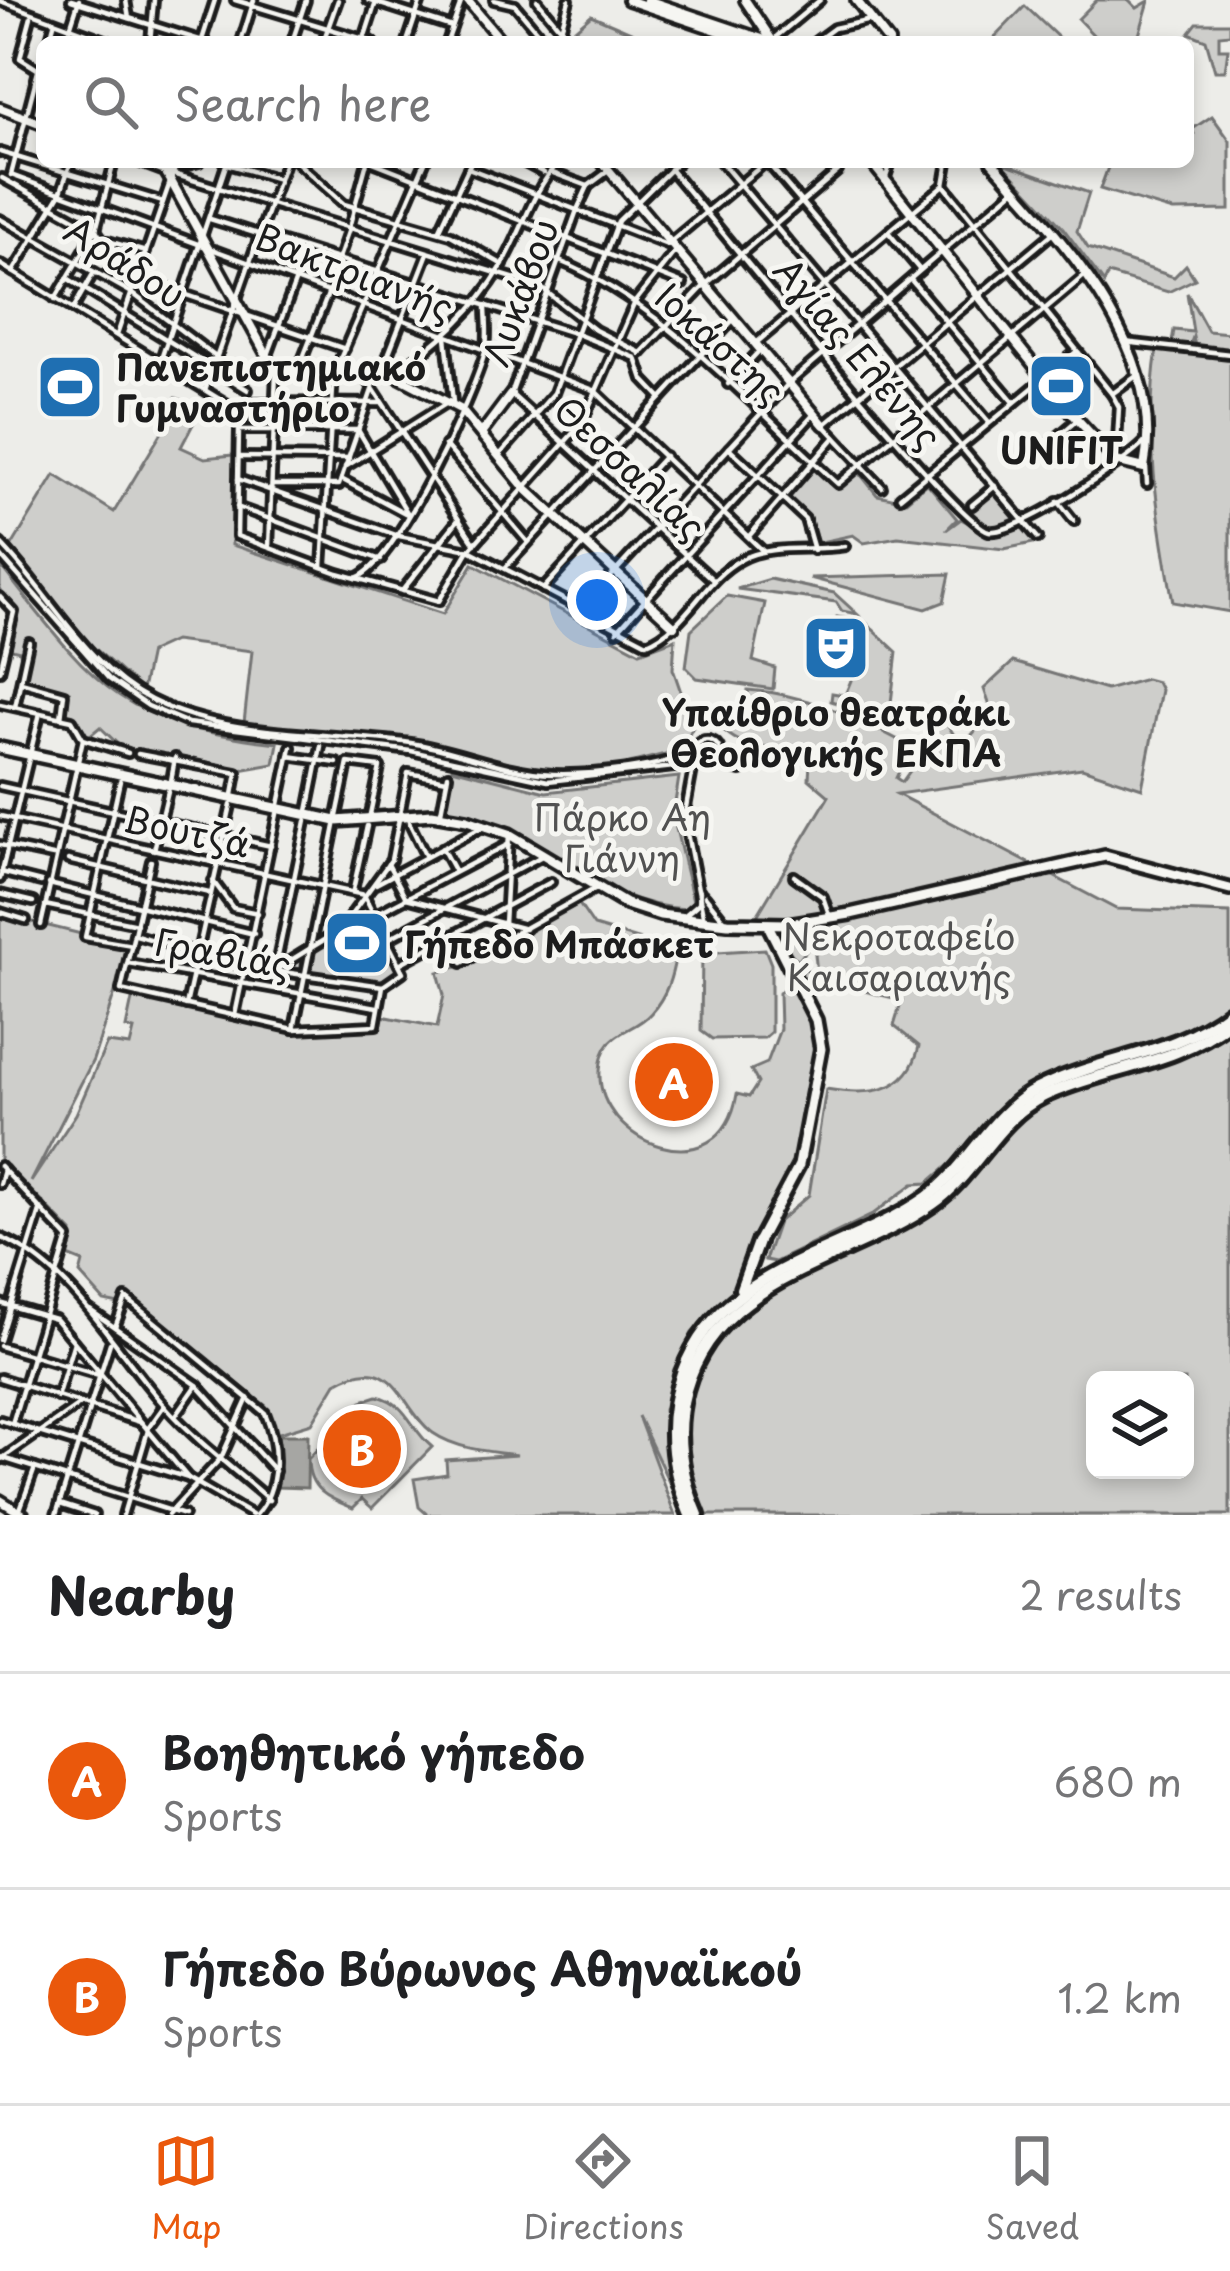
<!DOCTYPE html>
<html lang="en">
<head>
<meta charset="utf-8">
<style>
	:root { --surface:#fff; --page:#f6f6f6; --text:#202124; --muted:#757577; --line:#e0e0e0; --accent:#ea580c }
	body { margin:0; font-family:"Playpen Sans",sans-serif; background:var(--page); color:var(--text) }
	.controls { position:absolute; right:36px; bottom:36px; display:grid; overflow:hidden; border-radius:18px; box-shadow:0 6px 18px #0003 }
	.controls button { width:108px; height:108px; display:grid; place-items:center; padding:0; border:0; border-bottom:3px solid var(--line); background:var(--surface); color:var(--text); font:60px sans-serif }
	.you { position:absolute; left:597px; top:600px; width:42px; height:42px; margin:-30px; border:9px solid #fff; border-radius:50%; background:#1a73e8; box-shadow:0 0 0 18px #1a73e833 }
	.badge { display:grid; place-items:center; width:78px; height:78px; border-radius:50%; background:var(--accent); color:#fff; font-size:39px; font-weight:700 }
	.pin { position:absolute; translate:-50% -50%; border:6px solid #fff; box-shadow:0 3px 12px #0006 }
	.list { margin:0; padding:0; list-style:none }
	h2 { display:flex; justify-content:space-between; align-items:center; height:156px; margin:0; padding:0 48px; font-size:51px }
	h2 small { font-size:39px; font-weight:400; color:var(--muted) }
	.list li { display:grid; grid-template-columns:78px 1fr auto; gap:36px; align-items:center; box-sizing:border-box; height:216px; padding:0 48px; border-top:3px solid var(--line) }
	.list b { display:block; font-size:45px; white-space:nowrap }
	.list p { margin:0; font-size:39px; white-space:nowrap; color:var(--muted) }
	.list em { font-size:39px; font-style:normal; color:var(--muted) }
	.icon { flex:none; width:66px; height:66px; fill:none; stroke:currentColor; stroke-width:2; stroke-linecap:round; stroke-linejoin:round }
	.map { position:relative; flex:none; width:1230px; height:1515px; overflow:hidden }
	.search { position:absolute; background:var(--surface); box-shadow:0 6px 18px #0003; left:36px; right:36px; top:36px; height:132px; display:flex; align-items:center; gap:30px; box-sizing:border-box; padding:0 42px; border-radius:18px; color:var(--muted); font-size:45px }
	.sheet { height:588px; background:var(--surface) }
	nav { display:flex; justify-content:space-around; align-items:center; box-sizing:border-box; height:168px; border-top:3px solid var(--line); background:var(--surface); font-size:33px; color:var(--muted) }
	nav a { display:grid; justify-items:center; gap:6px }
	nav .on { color:var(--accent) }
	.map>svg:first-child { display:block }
	.green { fill:#cececb; stroke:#757574; stroke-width:3; fill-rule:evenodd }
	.water { fill:#a6a6a3; stroke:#6f6f6d; stroke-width:3 }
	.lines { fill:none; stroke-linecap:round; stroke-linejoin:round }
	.minor-casing { stroke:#1c1c1c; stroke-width:14 }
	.tertiary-casing { stroke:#1c1c1c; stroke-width:16 }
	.secondary-casing { stroke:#1c1c1c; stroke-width:18 }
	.primary-casing { stroke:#1c1c1c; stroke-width:20 }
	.minor { stroke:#f6f6f2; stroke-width:4.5 }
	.tertiary { stroke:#f6f6f2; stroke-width:8 }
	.secondary { stroke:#f6f6f2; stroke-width:9 }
	.primary { stroke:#f6f6f2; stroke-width:10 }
	.labels { text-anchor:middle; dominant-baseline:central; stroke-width:10; stroke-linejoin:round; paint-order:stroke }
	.street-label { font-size:36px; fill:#1c1c1c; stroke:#f6f6f2 }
	.poi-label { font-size:36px; font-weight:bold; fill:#1c1c1c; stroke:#f6f6f2; text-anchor:start }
	.park-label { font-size:36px; fill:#515151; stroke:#f6f6f2 }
</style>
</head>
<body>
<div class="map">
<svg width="1230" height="1515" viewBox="0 0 1230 1515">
	<rect width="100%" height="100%" fill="#edede9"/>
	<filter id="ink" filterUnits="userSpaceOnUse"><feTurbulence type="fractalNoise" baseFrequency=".00833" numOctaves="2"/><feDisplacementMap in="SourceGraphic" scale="24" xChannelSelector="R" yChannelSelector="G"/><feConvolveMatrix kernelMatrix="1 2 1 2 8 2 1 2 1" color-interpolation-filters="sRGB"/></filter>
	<g filter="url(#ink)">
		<!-- green -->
		<g class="green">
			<polygon points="1097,0 1129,0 1137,8 1149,1 1137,42 1100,42 1078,19"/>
			<polygon points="1025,6 1063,42 990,42"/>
			<polygon points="591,15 654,42 560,42"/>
			<polygon points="1197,23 1230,23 1230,34 1219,35 1219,49 1228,49 1225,71 1215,71 1206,40 1189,33"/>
			<polygon points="1212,116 1230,141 1230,210 1173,211 1100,189 1110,162 1188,162 1188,130 1193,132 1188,121 1194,128"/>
			<polygon points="1001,162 1089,193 1077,231 1088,248 1174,277 1186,265 1195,279 1168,292 1108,274 1104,283 1063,228"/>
			<polygon points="1187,293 1208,331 1230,333 1230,350 1195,346 1193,337 1190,345 1172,342 1174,330 1193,332"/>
			<path d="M1157,349L1230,358V612L1173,602C1157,513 1144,434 1157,349Z"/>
			<polygon points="176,398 202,407 181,447 205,458 233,455 232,545 443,614 473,564 640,652 675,639 673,669 693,727 681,750 614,767 553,773 410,740 244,723 252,651 174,641 150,652 142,690 93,647 10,549 55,475 114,512 168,422 162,415"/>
			<polygon points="815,464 836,487 858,471 877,495 906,501 927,483 957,519 946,530 961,519 991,535 1025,525 1038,542 1004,549 898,537 864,543 853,535 816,543 809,520 787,499"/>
			<polygon points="994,490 1019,519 991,528 966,513"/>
			<path d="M0,565C94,685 120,726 278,743L274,764L234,771L123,749L100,727L88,737L63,716L66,698L60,689L23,682L20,651L7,648L17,612L0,594Z"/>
			<polygon points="950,574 944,602 926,609 810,578"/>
			<polygon points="770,579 834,593 857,614 842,611 836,602 737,589"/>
			<polygon points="727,596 765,603 753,661 775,668 773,689 697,678 686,667 691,630"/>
			<path d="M837,617L865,622L897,652L889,720L831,701L832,693L845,695C850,681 862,662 856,641L834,635Z"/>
			<path d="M1013,662L1106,690L1146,679L1157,682L1161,690L1142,788L1082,768L897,794L1116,909L1230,913V1515H703C679,1462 674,1385 714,1337C760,1282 886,1239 951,1191L957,1158L928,1183L913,1184L872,1215L775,1262L765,1260L778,1222L809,1195L826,1089C868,1096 909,1094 919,1046L894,1026L902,1000L801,976L804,969L817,973L815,954L822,951L821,943L814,941L798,961L787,949L793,933L785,930L778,936L757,916L829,796L809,779L811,748C773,749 734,753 713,716H749L748,690C805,694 854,716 904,743L907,754L896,778L902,782L935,736L937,707L957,740L969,738L992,712L984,689ZM1095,1380H1185V1470H1095Z"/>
			<path d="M452,768L546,792L679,777L673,816L693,901L686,909C594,905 533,824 443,813Z"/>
			<polygon points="364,902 396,971 381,981 286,969 342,933"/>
			<path d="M579,904L594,926L637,939L621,948L625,955L640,956V947L662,943L676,954C672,977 667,995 651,1013C633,1034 602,1029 600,1071C596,1143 721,1192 737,1094L749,1097L758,1083L751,1070L767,1063L780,1029L779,993L785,987L800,997L816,1039L797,1157L751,1244L742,1281L692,1333L674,1369L664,1410L675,1495L638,1416L675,1515H428L419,1507L414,1479L447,1474L446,1460L517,1455C490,1452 456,1449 433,1433C400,1409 396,1348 336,1383L312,1423L276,1434L266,1406L124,1293L119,1304L104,1301L80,1274L83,1262L68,1256L72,1232L0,1159V914L130,946L93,1060L31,1182L76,1114L107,1043L130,1046L134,1030L126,1028L133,995L292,1031L372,1030L382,1016L437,1027L444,995L438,972L465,965Z"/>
			<polygon points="765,949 771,964 771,1032 764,1038 712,1039 701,1031 702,953"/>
			<polygon points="664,1047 709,1091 684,1117 638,1073"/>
			<path d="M377,1396C408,1403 410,1429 432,1447L372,1508L362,1499L353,1508C328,1498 308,1490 308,1459L362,1401Z"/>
		</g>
		<!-- water -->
		<polygon class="water" points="278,1435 308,1435 307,1488 277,1487"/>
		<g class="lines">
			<defs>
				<g id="minor">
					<polyline points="71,0 206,42"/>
					<polyline points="126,0 129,18"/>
					<polyline points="235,0 373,42"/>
					<polyline points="368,0 452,27"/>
					<polyline points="494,0 515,5"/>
					<polyline points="537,0 561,29"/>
					<polyline points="0,1 111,42"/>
					<polyline points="515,5 546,42"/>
					<polyline points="31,17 20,58 42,72"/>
					<polyline points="70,28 79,0"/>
					<polyline points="202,40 215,0"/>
					<polyline points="49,42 54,24"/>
					<polyline points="150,42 154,0"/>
					<polyline points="241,42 254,0"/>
					<polyline points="292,42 306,0"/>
					<polyline points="323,42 338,0"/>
					<polyline points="363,42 376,2"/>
					<polyline points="407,42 421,0"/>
					<polyline points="447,42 462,0"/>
					<polyline points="548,42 560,33 569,0"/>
					<polyline points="778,42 777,36 820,0"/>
					<polyline points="815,42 834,28 871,20"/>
					<polyline points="0,152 163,202"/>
					<polyline points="297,162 344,204 451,235 503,265"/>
					<polyline points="373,162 683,284"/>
					<polyline points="523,162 544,173"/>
					<polyline points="721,162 1038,538"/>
					<polyline points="767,162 989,422"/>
					<polyline points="227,164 279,179"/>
					<polyline points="468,168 667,245 766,162"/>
					<path d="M670,169C710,216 957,525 989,531C1016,535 1124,464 1144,443"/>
					<polyline points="165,171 199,162"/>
					<polyline points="608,171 588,186 577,210 511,394 713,580"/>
					<polyline points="550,172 588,186"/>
					<polyline points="170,173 539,286 595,330 641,353"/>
					<polyline points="11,175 594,390 763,551"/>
					<polyline points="11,175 38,71"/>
					<polyline points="2,178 96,230 133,285"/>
					<polyline points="885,180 891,162"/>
					<polyline points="944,185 1112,394 1119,407 1116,460"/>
					<polyline points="0,219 132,293 217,358"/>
					<polyline points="210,219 577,334 636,358"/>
					<polyline points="350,224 367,162"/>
					<polyline points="439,231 471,162"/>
					<polyline points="888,232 919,269"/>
					<polyline points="108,241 146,252"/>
					<polyline points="339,258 349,229"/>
					<path d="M557,260C662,302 754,408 838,484L1084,276"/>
					<polyline points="0,264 242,413"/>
					<polyline points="13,272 60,194 71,162"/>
					<polyline points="67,278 248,390"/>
					<polyline points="137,278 345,349"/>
					<polyline points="911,280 1014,402"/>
					<polyline points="55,299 96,230 114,162"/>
					<polyline points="73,309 94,272"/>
					<polyline points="117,335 177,162"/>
					<polyline points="446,337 453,402"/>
					<polyline points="1124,342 1230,354"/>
					<polyline points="755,344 944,185 948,162"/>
					<polyline points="640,354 705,285 838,171 831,162"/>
					<polyline points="268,355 297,277"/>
					<polyline points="636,358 643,379 661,398"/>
					<polyline points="160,362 227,162"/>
					<polyline points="297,373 330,289"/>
					<polyline points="363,373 475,544"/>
					<polyline points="381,373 428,253"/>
					<path d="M393,374C435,346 474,313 500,269C523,232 529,195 559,162"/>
					<polyline points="728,384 760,350"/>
					<polyline points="205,390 285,162"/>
					<polyline points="1112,394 1135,377"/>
					<polyline points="382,403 250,402 239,430 237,536 338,573 439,601 469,550 582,423 635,302 676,250"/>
					<polyline points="239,430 358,430 408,514"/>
					<polyline points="445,445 527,541"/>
					<polyline points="1048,445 1076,421"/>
					<polyline points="729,448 805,519 814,550"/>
					<polyline points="240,457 349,458"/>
					<polyline points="498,457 554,393 618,221 678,162"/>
					<polyline points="345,467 447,403"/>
					<polyline points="1146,467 1147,484"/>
					<path d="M238,479L399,536L469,550L647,643C687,627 703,580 740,560C771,543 811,552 845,546"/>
					<polyline points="341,479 405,513"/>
					<polyline points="272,485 339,485 372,390"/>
					<polyline points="637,487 667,516"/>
					<polyline points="882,487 824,425 1054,232"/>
					<polyline points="900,497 1076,352"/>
					<polyline points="1058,501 1074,521"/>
					<polyline points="972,505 995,486"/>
					<polyline points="237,507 381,560"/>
					<polyline points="750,535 835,437"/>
					<path d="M0,543C50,594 85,666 151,700C229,739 327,731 411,743C459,750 504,772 553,774C585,775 672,769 695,748"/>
					<polyline points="269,547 276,372"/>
					<polyline points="0,555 109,679 148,706 188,723 411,751 548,781 701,764"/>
					<polyline points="322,567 334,373 425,162"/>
					<polyline points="505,568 732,321"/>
					<path d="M356,578C396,565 473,396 485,352C489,338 486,320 486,305"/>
					<polyline points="543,589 665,456"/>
					<polyline points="402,591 458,520"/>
					<polyline points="0,597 14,612 0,671"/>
					<polyline points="580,610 788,384 1015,189"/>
					<polyline points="617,631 814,414"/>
					<polyline points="21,682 64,694 61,718"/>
					<polyline points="0,704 72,720 83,739"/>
					<polyline points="15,707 29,642"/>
					<polyline points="83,739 128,753"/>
					<circle cx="707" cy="753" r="13"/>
					<polyline points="138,754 237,773 232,800"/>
					<polyline points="289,756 337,763"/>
					<polyline points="695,758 684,818 704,920"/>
					<polyline points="713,764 741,771"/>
					<polyline points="120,781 85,937 132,945"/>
					<polyline points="171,781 175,758"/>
					<polyline points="0,786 271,846"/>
					<polyline points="308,811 321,746"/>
					<polyline points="0,816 364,895 403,972 383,986 376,1025 294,1029 121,990 151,861"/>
					<polyline points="440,817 448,775"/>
					<polyline points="336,821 348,763 380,767 369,819"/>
					<polyline points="409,822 426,857"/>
					<polyline points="0,845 53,856"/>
					<polyline points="442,848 454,870"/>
					<polyline points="154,850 168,791"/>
					<polyline points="68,860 209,893"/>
					<polyline points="388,864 406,898 525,929"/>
					<polyline points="1,872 41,882"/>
					<polyline points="794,876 823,897 830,917"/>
					<polyline points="0,879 40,713"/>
					<polyline points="213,881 233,908 258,913"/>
					<polyline points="49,884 254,934"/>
					<polyline points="376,884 482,827"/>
					<polyline points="353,890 367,826"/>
					<polyline points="0,894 33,902"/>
					<polyline points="705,896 724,920"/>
					<polyline points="45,905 137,924"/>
					<polyline points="0,912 26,920"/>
					<polyline points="376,914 509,844"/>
					<polyline points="685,915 699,903 700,891"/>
					<polyline points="41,925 83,739"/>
					<polyline points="136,935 247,967 383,986"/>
					<polyline points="386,940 540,857"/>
					<polyline points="503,942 509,834"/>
					<polyline points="128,963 377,1007"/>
					<polyline points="462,963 598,887"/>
					<polyline points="399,964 551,882"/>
					<polyline points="275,970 340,930 391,860 408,773 447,780"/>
					<polyline points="275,970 306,821"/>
					<polyline points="186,1005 231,805"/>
					<polyline points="235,1015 291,747"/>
					<polyline points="294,1029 335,826"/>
					<polyline points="0,1166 68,1238 12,1424"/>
					<polyline points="0,1184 4,1170"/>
					<path d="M0,1237C73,1268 114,1350 166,1407C196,1441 235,1470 269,1500"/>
					<polyline points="0,1303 55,1319 188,1478"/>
					<polyline points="90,1310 197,1385 275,1471"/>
					<path d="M115,1327L126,1298L265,1413C279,1446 280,1488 256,1515"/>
					<polyline points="0,1340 41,1208"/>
					<polyline points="0,1346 99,1375"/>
					<polyline points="0,1378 140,1422"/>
					<polyline points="57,1397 74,1342"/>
					<polyline points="176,1415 197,1385"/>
					<polyline points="0,1420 188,1478 252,1515"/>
					<polyline points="0,1457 184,1515"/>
					<polyline points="0,1460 80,1404"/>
					<polyline points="60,1504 94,1515"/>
					<polyline points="19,1512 35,1468"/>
					<polyline points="56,1515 110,1343"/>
					<polyline points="123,1515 149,1427 164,1406"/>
					<polyline points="168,1515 221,1458 248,1398"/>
				</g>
				<g id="tertiary">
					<polyline points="467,0 502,42"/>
					<polyline points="628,0 752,42"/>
					<polyline points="647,0 771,42"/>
					<polyline points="745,0 773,42"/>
					<polyline points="856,0 889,42"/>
					<polyline points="0,108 42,124"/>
					<polyline points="141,162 165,171 171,181 276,372 393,374 460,409 525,488 674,626"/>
					<polyline points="602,162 824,425"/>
					<path d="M871,162L1077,419L1116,461L1144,468C1167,349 1064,243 992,162"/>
					<polyline points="481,434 511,394"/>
					<polyline points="0,1500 24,1515"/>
				</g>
				<g id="secondary">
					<polyline points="0,748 336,821 432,814 467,820 509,834 626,904 660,915 728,923 788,924 850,914 1105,856 1230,889"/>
					<polyline points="758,1242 799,1165 821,1049 816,1020 770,929"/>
				</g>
				<g id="primary">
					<polyline points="741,1289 758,1242"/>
					<path d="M690,1515C670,1468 665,1422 682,1373C720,1266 844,1255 927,1197C969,1167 990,1113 1037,1089C1102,1056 1171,1057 1230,1011"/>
					<path d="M698,1515C681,1475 674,1433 686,1390C718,1275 847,1264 933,1204C976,1174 996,1119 1044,1096C1107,1067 1174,1066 1230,1022"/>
				</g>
			</defs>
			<!-- minor casing -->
			<use href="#minor" class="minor-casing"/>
			<!-- tertiary casing -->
			<use href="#tertiary" class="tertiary-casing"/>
			<!-- secondary casing -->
			<use href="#secondary" class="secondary-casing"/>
			<!-- primary casing -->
			<use href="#primary" class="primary-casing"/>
			<!-- minor -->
			<use href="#minor" class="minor"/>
			<!-- tertiary -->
			<use href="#tertiary" class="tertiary"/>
			<!-- secondary -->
			<use href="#secondary" class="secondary"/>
			<!-- primary -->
			<use href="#primary" class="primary"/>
		</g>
	</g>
	<!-- icons -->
	<defs>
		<symbol id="stadium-square" viewBox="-11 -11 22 22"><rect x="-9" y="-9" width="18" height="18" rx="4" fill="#1f6fb2" stroke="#f6f6f2"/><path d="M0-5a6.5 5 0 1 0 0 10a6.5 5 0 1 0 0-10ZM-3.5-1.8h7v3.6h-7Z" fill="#fff"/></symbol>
		<symbol id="theatre-square" viewBox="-11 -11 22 22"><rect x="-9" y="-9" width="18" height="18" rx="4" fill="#1f6fb2" stroke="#f6f6f2"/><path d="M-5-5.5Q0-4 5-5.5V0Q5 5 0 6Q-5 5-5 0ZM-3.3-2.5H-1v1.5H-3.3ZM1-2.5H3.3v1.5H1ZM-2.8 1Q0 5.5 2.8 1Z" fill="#fff"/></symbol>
	</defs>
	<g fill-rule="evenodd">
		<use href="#stadium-square" x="1023" y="348" width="76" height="76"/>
		<use href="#stadium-square" x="32" y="349" width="76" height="76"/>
		<use href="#theatre-square" x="798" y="610" width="76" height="76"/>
		<use href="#stadium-square" x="319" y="905" width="76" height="76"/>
	</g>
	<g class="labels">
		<!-- street labels -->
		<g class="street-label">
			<text transform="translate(126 261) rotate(33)">Αράδου</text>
			<text transform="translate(355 271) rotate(21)">Βακτριανής</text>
			<text transform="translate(519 292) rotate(-70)">Λυκάβου</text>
			<text transform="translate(721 343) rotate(42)">Ιοκάστης</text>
			<text transform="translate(859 352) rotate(50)">Αγίας Ελένης</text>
			<text transform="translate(631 467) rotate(43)">Θεσσαλίας</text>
			<text transform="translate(187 830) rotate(12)">Βουτζά</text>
			<text transform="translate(223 952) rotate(10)">Γραβιάς</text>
		</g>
		<!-- poi labels -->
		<g class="poi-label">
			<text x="116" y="366">Πανεπιστημιακό<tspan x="116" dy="41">Γυμναστήριο</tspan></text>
			<text x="1061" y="449" text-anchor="middle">UNIFIT</text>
			<text x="836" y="711" text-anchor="middle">Υπαίθριο θεατράκι<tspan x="836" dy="41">Θεολογικής ΕΚΠΑ</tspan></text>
			<text x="404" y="943">Γήπεδο Μπάσκετ</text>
		</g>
		<!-- park labels -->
		<g class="park-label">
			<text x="622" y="816">Πάρκο Αη<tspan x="622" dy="41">Γιάννη</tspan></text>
			<text x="899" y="935">Νεκροταφείο<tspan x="899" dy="41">Καισαριανής</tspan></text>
		</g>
	</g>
</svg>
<div class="controls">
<button><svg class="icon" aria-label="layers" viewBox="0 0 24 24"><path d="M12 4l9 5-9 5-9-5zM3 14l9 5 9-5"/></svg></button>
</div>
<div class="you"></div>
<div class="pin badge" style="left:674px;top:1082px">A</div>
<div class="pin badge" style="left:362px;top:1449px">B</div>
<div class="search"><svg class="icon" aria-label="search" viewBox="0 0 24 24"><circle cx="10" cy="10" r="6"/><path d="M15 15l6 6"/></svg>Search here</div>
</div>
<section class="sheet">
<h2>Nearby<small>2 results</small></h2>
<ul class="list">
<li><span class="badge">A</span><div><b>Βοηθητικό γήπεδο</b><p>Sports</p></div><em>680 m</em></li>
<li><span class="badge">B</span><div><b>Γήπεδο Βύρωνος Αθηναϊκού</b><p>Sports</p></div><em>1.2 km</em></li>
</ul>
</section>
<nav>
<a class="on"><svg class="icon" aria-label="map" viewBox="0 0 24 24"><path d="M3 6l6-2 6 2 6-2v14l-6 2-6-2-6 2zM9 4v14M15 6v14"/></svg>Map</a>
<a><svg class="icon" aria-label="directions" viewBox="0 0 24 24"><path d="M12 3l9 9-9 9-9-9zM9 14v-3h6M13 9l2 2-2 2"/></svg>Directions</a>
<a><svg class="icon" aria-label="saved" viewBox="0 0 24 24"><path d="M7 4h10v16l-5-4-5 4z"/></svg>Saved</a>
</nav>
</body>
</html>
